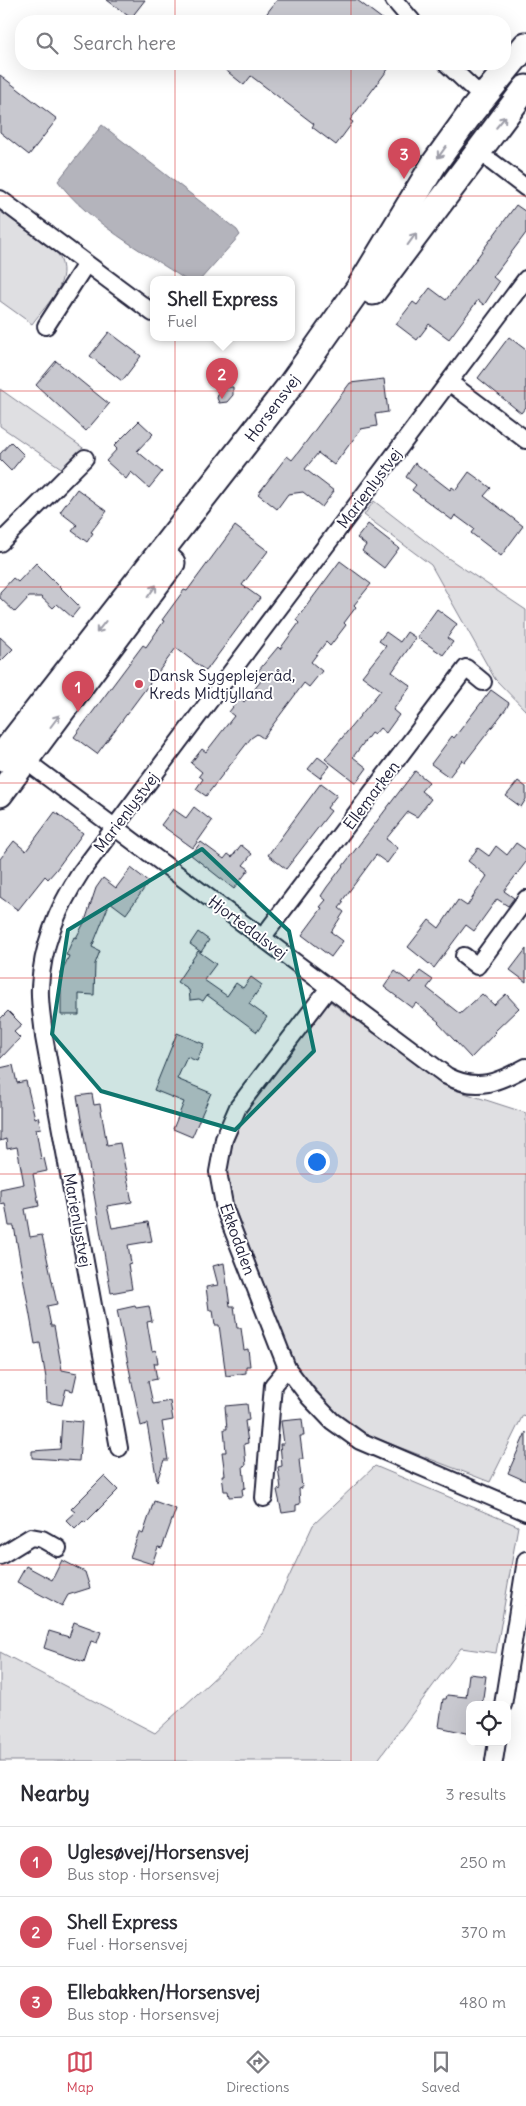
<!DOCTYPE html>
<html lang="en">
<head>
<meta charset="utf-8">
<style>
	:root { --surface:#fff; --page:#f7f7f7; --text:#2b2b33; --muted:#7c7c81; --line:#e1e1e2; --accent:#d1495b }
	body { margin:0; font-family:Delius,sans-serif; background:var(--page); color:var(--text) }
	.controls { position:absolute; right:15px; bottom:15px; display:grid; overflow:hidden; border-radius:10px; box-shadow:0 5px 20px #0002 }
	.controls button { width:45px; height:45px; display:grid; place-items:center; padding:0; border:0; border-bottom:1px solid var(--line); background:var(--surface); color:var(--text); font:25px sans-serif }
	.you { position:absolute; left:316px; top:1161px; width:18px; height:18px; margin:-12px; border:4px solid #fff; border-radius:50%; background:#1a73e8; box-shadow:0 0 0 8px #1a73e833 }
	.badge { display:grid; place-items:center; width:32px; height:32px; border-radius:50%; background:var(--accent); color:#fff; font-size:16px; font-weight:700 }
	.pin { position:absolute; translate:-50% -41px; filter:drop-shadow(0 1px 2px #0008) }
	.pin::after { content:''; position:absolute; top:26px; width:18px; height:15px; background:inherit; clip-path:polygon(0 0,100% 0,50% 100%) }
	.popup { position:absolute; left:150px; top:276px; width:145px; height:65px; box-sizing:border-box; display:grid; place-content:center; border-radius:10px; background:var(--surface); filter:drop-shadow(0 1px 4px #0005); font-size:16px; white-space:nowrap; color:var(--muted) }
	.popup b { font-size:19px; color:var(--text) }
	.popup::after { content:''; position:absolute; left:50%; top:100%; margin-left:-10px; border:10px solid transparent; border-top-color:var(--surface) }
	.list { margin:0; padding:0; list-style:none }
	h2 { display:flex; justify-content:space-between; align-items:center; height:65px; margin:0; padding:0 20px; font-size:21px }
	h2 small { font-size:16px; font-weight:400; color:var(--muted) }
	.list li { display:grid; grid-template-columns:32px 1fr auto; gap:15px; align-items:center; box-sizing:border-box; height:70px; padding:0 20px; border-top:1px solid var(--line) }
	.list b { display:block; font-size:19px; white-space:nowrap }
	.list p { margin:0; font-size:16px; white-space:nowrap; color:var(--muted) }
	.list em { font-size:16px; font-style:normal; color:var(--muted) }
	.icon { flex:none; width:28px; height:28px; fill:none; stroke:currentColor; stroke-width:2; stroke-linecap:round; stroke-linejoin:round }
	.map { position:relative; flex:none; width:526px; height:1761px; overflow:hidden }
	.search { position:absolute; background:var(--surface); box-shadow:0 5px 20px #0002; left:15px; right:15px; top:15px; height:55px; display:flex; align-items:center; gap:12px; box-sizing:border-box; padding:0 18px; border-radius:20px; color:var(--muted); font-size:19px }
	.sheet { height:275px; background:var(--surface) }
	nav { display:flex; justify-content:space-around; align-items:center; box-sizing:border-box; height:70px; border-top:1px solid var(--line); background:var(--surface); font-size:14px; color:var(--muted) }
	nav a { display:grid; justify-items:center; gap:2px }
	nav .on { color:var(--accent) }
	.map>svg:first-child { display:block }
	.green { fill:#dfdfe2; stroke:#80808e }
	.water { fill:#b4b4bc; stroke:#7a7a88 }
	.building { fill:#c8c8cf; stroke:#22223b }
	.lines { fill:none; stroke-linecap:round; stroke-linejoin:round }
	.street-casing { stroke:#22223b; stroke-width:20 }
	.primary-casing { stroke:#22223b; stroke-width:29 }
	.street { stroke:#fff; stroke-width:16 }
	.primary { stroke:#fff; stroke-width:25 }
	.oneway { stroke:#9c9ca7 }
	.marked { fill:#0f766e; fill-opacity:0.2; stroke:#0f766e; stroke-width:4; stroke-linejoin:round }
	.grid { fill:none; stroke:#d62828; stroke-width:1; stroke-opacity:0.55 }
	.poi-dot { fill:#d1495b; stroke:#fff; stroke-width:2 }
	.labels { text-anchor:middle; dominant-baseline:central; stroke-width:4; stroke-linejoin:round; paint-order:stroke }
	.street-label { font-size:16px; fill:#22223b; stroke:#fff }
	.poi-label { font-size:16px; fill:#22223b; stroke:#fff; text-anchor:start }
</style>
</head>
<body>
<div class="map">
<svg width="526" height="1761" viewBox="0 0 526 1761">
	<rect width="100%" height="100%" fill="#fff"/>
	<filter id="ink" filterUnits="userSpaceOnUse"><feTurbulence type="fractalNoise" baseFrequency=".02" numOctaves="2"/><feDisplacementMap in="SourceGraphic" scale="10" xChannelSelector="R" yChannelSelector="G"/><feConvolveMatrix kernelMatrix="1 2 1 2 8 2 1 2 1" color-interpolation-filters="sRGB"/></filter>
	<g filter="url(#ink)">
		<!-- green -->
		<g class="green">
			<path d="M0,211L58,254C74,281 48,302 32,324L0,301Z"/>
			<polygon points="0,389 86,450 64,470 0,426"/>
			<polygon points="374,501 442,554 526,610 526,711 495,679 431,565 364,515"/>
			<polygon points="329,1001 452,1089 526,1113 526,1416 523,1415 490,1482 365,1434 334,1412 294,1362 233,1204 226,1167 234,1140 246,1112"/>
			<polygon points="375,1466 518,1526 496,1653 461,1648 377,1761 0,1761 0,1652 155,1733 263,1633 313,1525"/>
		</g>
		<!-- water -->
		<path class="water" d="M102,125L237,230L240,235L200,280H186C143,251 89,223 58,181Z"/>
		<!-- building -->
		<g class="building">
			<polygon points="107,0 145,0 131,18"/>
			<polygon points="277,0 357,0 385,21 261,21"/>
			<polygon points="218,64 392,64 350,120 353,122 336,145 312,127 314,124 251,76 244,85"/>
			<polygon points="0,75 57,119 29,155 0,132"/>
			<polygon points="516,205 526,212 526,233 493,277 499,282 484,305 478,300 449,339 429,324 417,340 396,324 413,302 417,305 430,288 446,300"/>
			<polygon points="109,332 141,356 122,381 90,356"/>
			<polygon points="509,337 526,350 526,407 521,413 478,378"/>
			<polygon points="56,361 109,404 86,431 36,385"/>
			<polygon points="384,379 388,412 375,414 377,426 361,429 334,465 318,453 305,469 334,491 322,507 303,492 288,494 277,509 258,494 287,456 292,460 300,450 350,383"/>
			<polygon points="226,387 233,387 233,395 227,402 219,403 217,398 219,392"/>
			<polygon points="139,421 153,434 137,451 162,472 149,488 131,472 126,479 106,461 117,449 114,446"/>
			<polygon points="11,442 24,455 11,471 0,460 0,454"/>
			<polygon points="415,463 450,490 452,487 456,490 469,472 491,488 484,496 523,526 501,556 471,533 474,529 455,515 452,520 412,490 416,485 406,477"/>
			<polygon points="77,489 107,511 91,532 93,533 87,542 72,531 77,525 60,512"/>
			<polygon points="368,524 399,548 384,568 362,551 366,545 357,538"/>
			<polygon points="235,526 268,551 242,585 260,598 206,671 176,648 97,754 74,737 143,645 146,647 164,621 162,620 184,590 187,591"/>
			<polygon points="340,561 371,584 354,605 356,607 344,623 346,625 330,646 326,642 311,662 322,671 309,687 304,683 263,738 257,734 251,738 206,796 196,789 203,779 199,776 202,772 191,763 202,749 206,752 234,716 229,712 240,698 244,702 261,681 254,676 278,647 280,649 299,623 296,620"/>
			<polygon points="36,563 80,607 72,617 57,604 53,608 41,597 29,597 15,612 0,598 0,592 13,578 18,582"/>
			<polygon points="437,609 457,624 447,638 453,642 443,655 417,637"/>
			<polygon points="386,632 400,642 407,632 416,638 392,672 411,686 393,710 399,715 386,733 380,728 374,735 371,733 353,757 367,768 356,783 325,759 381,690 362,676 386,646 379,641"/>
			<polygon points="0,637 13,649 0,662"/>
			<polygon points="491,690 509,703 506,709 465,762 462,760 449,777 431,764 452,736 454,738"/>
			<polygon points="318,757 330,766 320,778 308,769"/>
			<polygon points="415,771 429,782 421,791 431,799 417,817 408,812 386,839 398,848 387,863 376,855 342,901 344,902 339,908 344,912 331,932 343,941 331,957 302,935 322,908 320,907 326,900 321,896 327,887"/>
			<polygon points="518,781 526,787 526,799 521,807 506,796"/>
			<polygon points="321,783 337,795 327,808 331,811 286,869 268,855"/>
			<polygon points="194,807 212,821 193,848 161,825 173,809 186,818"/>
			<polygon points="55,812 83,833 56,870 48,879 45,876 18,910 0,897 0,859 14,841 26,851"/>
			<polygon points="201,842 224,859 228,854 232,857 241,845 252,854 243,865 249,869 234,889 191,855"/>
			<polygon points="516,843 526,850 526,862 504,891 514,898 508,906 497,899 474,931 466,925 434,968 408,947 429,920 439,928 458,900 467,906 487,876 468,861 478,848 489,856 496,846 507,855"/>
			<polygon points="131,868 149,882 126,914 110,902 92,947 100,951 95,964 94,995 79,994 79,1015 61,1015 61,973 69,956 66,955 74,937 76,938 85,921 96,888 103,878 116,888"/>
			<polygon points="198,932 209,940 201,952 190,944"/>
			<polygon points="526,949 526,982 510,970"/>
			<polygon points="198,951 216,964 204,980 227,996 236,983 243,988 251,977 262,985 249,1004 267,1017 257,1032 207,995 203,1001 199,999 190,1000 189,990 177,982"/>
			<polygon points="395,971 411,983 420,971 433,980 427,988 460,1014 482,994 494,1005 506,994 519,1008 494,1032 495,1033 471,1058 438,1023 439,1022 416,1003 412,1008 384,987"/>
			<polygon points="8,1011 22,1025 14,1032 20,1038 0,1059 0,1019"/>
			<polygon points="177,1033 204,1044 197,1061 187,1057 177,1079 211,1093 192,1137 173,1129 184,1102 154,1090"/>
			<polygon points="13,1065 17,1083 26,1081 35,1118 38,1117 41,1128 36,1129 41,1159 44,1158 47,1171 33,1174 39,1206 25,1209 30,1237 42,1235 57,1304 47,1306 51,1326 54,1326 62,1370 77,1373 73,1391 66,1389 62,1405 47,1402 46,1378 40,1343 35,1344 14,1226 9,1226 5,1203 0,1204 0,1189 24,1184 17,1147 7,1149 6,1139 0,1141 0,1068"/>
			<polygon points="92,1094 94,1105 100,1104 107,1145 120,1143 132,1202 107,1206 112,1228 148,1222 152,1241 128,1245 131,1263 128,1264 132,1289 111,1293 77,1096"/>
			<polygon points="224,1263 230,1306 234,1306 237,1328 241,1328 244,1350 248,1349 250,1366 246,1366 246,1373 226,1376 219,1325 215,1325 213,1310 209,1310 206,1287 218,1285 213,1266"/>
			<polygon points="135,1306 136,1308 149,1306 152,1321 147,1322 152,1351 156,1350 158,1363 154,1363 157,1379 148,1381 153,1404 170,1401 173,1420 162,1422 168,1460 164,1460 157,1481 147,1424 141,1426 117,1310"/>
			<polygon points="247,1404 249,1420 245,1421 248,1443 244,1444 246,1465 243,1466 245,1488 242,1489 243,1496 229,1497 228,1491 224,1491 222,1475 225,1475 222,1452 226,1452 224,1429 227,1429 225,1406"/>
			<polygon points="302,1419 304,1436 300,1436 303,1459 299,1459 302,1488 299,1489 300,1504 296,1505 296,1511 282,1513 277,1490 281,1489 278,1467 282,1466 280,1444 284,1444 281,1421"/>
			<polygon points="62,1420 82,1422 79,1461 32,1458 32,1451 60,1449"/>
			<polygon points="526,1432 526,1481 508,1473"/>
			<polygon points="104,1476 118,1490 85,1523 83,1521 75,1529 66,1520 75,1512 71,1509"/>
			<polygon points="154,1501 176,1509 162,1548 158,1547 152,1564 130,1557 139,1532 143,1534"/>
			<polygon points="62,1560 85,1572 90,1588 68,1595 62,1606 17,1582 26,1566 52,1580"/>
			<polygon points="74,1622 101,1632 97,1643 91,1641 84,1662 44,1648 49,1631 69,1637"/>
			<polygon points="469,1674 486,1676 482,1705 470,1705 470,1734 439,1727 443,1699 446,1699 447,1695 466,1697"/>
		</g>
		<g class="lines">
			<defs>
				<g id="street">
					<polyline points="394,0 412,21"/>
					<polyline points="447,64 483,98"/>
					<polyline points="492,162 526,188"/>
					<polyline points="0,199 153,313"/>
					<polyline points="46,326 86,264"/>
					<polyline points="449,382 526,440"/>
					<polyline points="0,543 85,458"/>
					<path d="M18,755L447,1076C478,1092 498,1082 526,1067"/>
					<polyline points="262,938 466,668 483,682"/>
					<polyline points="464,956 477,966 526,899"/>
					<polyline points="328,989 238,1107 224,1139 218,1172 225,1210 287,1368 309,1397 332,1421 360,1441 526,1512"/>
					<path d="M119,1448L44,1037C43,1021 39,1004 40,987C42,946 58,907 81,872L526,279"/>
					<polyline points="264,1498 273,1385 287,1368"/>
					<polyline points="0,1556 31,1537 42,1539 58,1548"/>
					<polyline points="503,1705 526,1560"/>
					<polyline points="494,1761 497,1742"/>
				</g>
				<g id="primary">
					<polyline points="373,292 526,88"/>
					<polyline points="0,758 289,387 359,288 434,164 473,110 526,45"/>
					<polyline points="0,794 172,563"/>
				</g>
			</defs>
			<!-- street casing -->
			<use href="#street" class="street-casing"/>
			<!-- primary casing -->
			<use href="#primary" class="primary-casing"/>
			<!-- street -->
			<use href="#street" class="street"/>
			<!-- primary -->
			<use href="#primary" class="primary"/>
		</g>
		<!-- one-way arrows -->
		<defs><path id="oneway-shaft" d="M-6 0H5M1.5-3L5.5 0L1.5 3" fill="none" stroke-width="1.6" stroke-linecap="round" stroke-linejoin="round" transform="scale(1.25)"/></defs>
		<g class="oneway">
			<use href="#oneway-shaft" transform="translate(501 122) rotate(-50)"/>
			<use href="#oneway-shaft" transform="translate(442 152) rotate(126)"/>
			<use href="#oneway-shaft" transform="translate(412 239) rotate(-54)"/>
			<use href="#oneway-shaft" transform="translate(152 591) rotate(-54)"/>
			<use href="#oneway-shaft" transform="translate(101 627) rotate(128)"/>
			<use href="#oneway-shaft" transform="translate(55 721) rotate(-53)"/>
		</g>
	</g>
	<!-- marked area -->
	<path class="marked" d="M202,849L289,931L314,1051L235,1130L101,1091L52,1034L68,930Z"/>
	<!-- grid -->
	<path class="grid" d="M175,0V21M351,0V21M175,64V1761M351,64V1761M0,196H526M0,391H526M0,587H526M0,783H526M0,978H526M0,1174H526M0,1370H526M0,1565H526"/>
	<!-- markers -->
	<circle class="poi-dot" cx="139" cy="684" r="5"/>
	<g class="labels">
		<!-- street labels -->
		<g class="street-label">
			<text transform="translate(272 408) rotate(-53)">Horsensvej</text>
			<text transform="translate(369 488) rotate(-53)">Marienlystvej</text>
			<text transform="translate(371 795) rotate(-53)">Ellemarken</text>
			<text transform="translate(126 812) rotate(-53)">Marienlystvej</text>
			<text transform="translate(248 927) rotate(37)">Hjortedalsvej</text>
			<text transform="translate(78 1220) rotate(80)">Marienlystvej</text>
			<text transform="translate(238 1239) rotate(70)">Ekkodalen</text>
		</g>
		<!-- poi labels -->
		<g class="poi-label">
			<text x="149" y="675">Dansk Sygeplejeråd,<tspan x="149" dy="18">Kreds Midtjylland</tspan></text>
		</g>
	</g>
</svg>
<div class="controls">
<button><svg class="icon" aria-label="locate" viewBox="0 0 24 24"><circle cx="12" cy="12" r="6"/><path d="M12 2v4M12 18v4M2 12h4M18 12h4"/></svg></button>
</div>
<div class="you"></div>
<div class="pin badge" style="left:78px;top:712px">1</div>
<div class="pin badge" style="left:222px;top:399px">2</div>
<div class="popup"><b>Shell Express</b>Fuel</div>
<div class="pin badge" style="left:404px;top:179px">3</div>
<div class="search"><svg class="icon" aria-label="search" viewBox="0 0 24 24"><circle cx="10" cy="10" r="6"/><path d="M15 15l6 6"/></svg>Search here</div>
</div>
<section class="sheet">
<h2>Nearby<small>3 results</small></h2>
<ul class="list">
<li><span class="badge">1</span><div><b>Uglesøvej/Horsensvej</b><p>Bus stop · Horsensvej</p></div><em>250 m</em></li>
<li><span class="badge">2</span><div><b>Shell Express</b><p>Fuel · Horsensvej</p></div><em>370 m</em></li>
<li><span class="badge">3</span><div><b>Ellebakken/Horsensvej</b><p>Bus stop · Horsensvej</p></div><em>480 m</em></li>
</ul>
</section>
<nav>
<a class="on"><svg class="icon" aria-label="map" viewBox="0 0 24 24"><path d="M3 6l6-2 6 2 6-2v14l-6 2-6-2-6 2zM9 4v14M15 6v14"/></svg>Map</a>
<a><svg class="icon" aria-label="directions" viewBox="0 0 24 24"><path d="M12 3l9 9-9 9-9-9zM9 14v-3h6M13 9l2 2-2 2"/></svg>Directions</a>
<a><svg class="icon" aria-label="saved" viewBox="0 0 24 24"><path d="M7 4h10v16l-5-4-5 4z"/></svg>Saved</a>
</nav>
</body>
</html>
